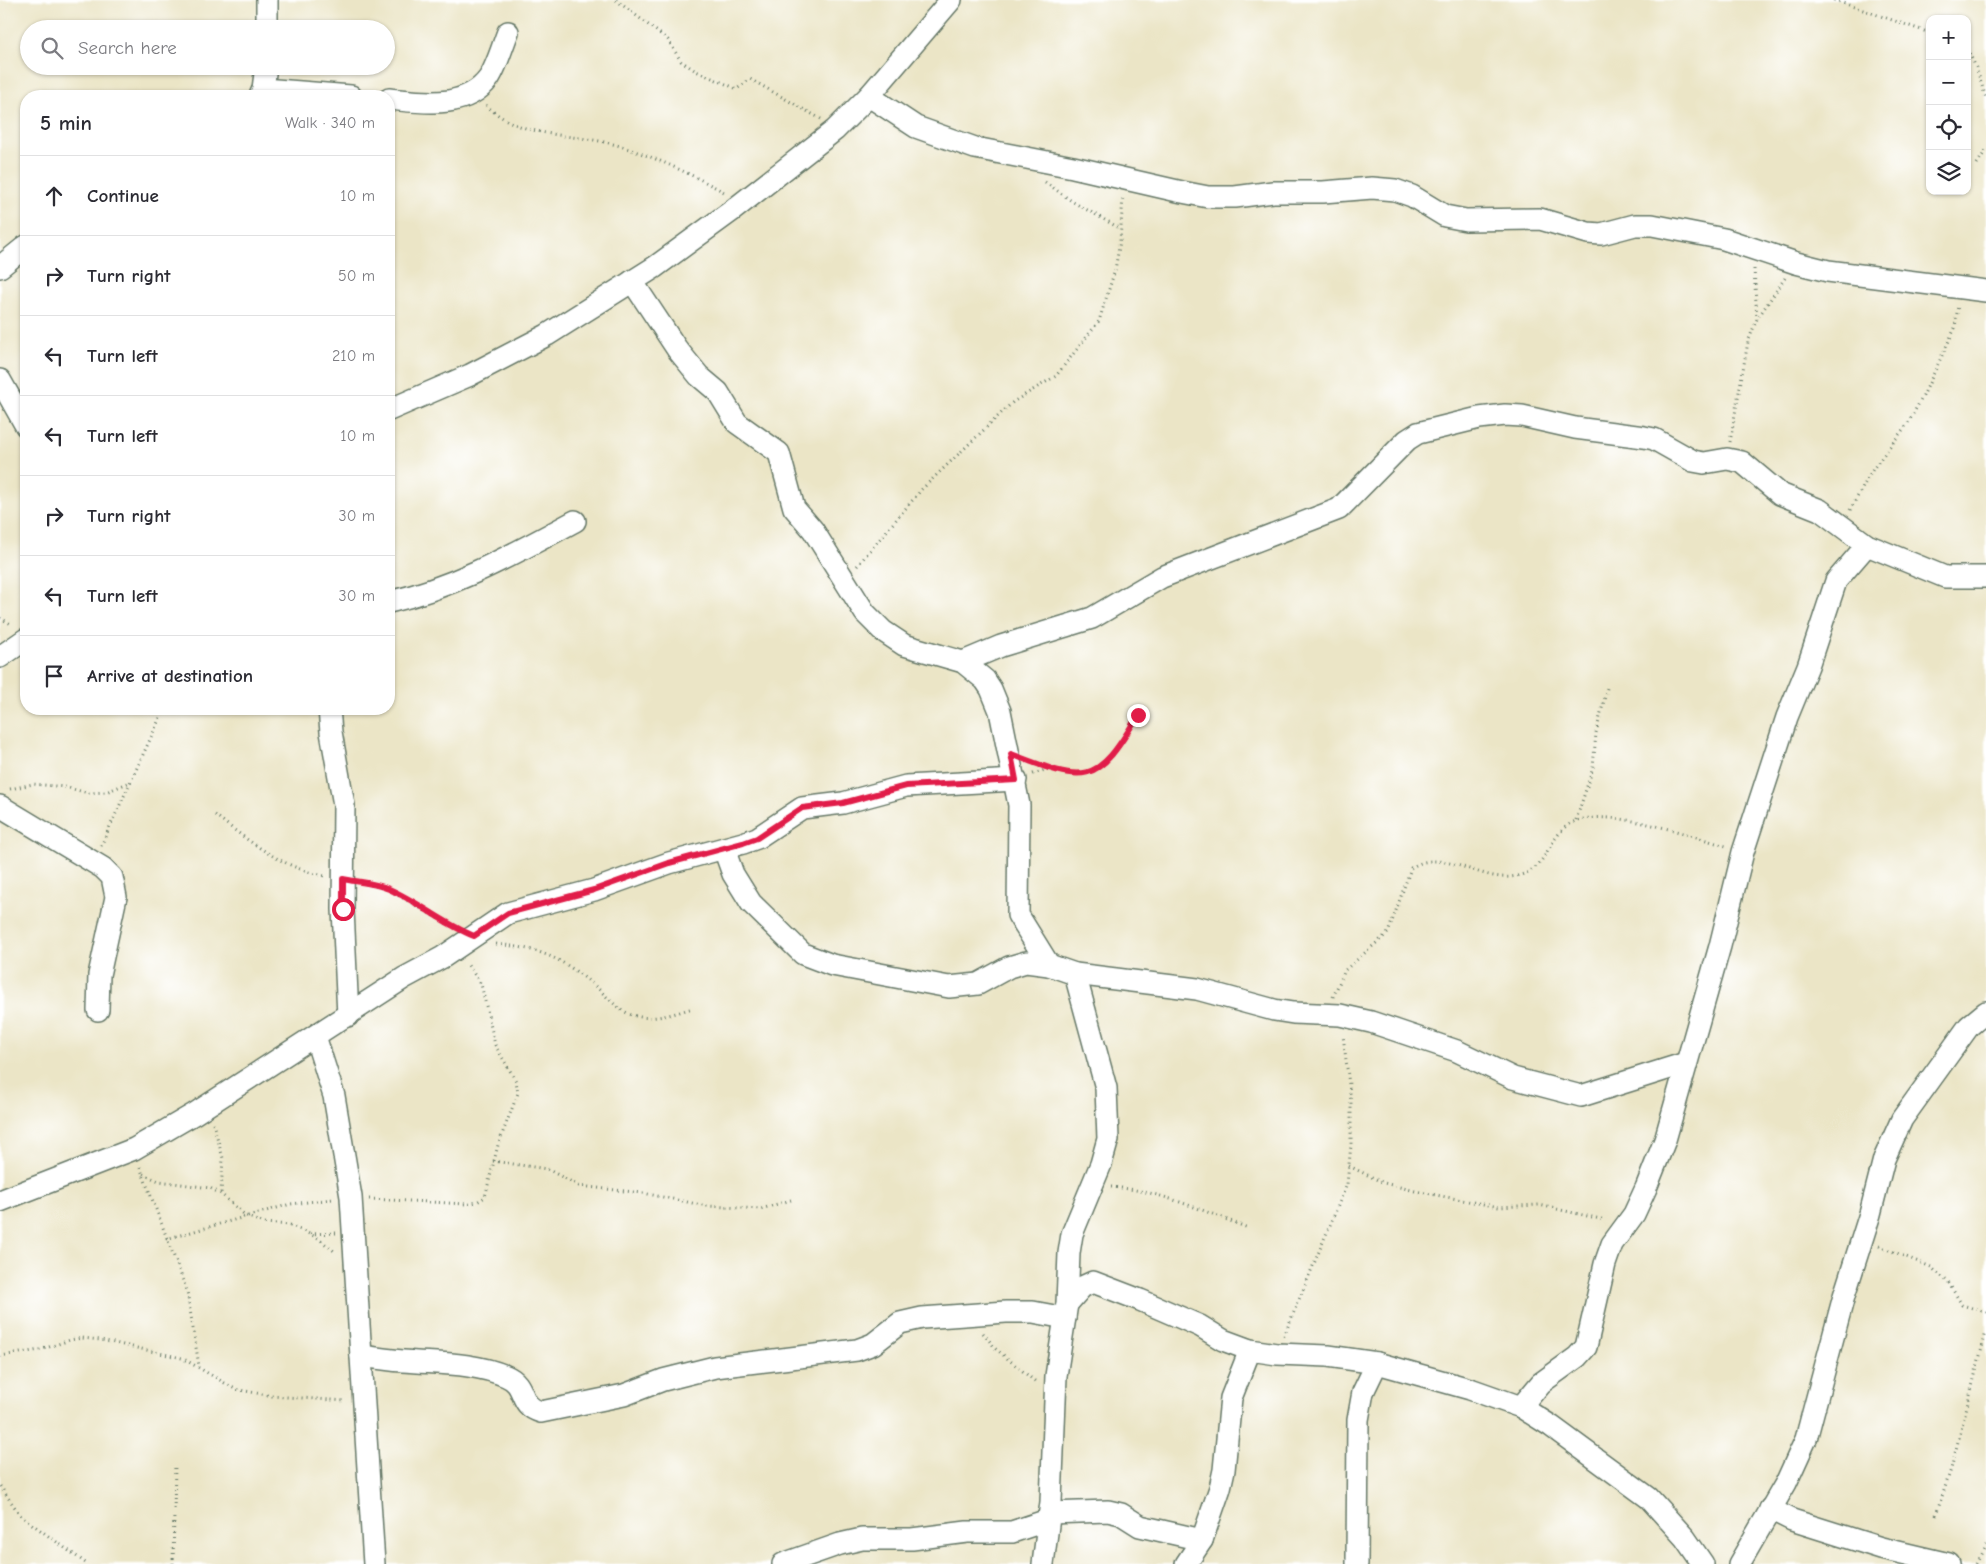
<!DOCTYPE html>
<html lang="en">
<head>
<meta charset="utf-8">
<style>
	:root { --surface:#fff; --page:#f7f7f7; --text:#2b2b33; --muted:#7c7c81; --line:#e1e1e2 }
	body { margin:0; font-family:"Comic Neue",sans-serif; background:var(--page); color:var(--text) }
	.controls { position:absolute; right:15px; top:15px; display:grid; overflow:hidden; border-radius:10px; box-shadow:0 1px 4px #0004 }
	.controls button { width:45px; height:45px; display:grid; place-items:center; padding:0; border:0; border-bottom:1px solid var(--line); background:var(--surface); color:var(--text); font:25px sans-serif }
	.stop { position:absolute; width:15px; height:15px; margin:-11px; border:4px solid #e11d48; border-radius:50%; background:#fff }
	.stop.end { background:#e11d48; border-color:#fff; box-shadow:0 1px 5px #0008 }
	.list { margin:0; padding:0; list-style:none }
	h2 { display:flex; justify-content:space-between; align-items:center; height:65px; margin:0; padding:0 20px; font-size:21px }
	h2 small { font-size:16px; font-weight:400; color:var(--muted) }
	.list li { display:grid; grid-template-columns:32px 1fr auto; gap:15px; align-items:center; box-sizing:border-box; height:80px; padding:0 20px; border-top:1px solid var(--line) }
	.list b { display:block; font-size:19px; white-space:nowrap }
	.list em { font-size:16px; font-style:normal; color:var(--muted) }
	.icon { flex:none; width:28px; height:28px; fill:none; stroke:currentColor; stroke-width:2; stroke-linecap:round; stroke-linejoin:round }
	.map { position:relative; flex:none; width:1986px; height:1564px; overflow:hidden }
	.search { position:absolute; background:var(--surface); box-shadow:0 1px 4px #0004; left:20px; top:20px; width:375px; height:55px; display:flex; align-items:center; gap:12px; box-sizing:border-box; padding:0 18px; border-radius:28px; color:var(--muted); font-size:19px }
	.panel { position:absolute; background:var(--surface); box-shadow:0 1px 4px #0004; left:20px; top:90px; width:375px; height:625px; border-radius:20px }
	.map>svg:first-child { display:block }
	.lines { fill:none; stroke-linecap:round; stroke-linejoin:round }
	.minor-casing { stroke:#667867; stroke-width:24 }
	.path { stroke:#667867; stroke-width:3; stroke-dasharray:1 4; stroke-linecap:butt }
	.minor { stroke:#fff; stroke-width:21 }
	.route { stroke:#e11d48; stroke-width:6 }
</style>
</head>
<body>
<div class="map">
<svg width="1986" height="1564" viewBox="0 0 1986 1564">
	<rect width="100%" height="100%" fill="#fff"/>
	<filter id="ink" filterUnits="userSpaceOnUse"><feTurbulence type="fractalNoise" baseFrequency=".02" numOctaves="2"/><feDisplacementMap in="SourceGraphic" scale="10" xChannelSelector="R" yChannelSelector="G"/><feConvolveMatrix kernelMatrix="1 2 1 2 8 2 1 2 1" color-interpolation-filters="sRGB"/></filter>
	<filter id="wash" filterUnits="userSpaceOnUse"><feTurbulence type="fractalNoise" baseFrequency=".0096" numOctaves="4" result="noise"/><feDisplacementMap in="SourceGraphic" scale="20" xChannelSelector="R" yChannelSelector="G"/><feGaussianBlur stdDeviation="1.12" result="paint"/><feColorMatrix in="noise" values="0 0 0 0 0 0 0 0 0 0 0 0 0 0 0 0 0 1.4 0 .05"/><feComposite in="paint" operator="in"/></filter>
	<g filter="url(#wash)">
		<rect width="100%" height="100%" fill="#ebe5c6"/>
	</g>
	<g filter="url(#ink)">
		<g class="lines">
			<defs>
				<g id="minor">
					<polyline points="267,29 267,0"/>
					<polyline points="263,89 351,96"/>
					<polyline points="260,96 263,89 266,66"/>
					<polyline points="869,96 916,127 975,148 1073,167 1182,192 1208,197 1235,197 1273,192 1323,192 1372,188 1395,190 1412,196 1445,216 1466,220 1540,219 1588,233 1601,234 1635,225 1652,225 1724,239 1796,263 1828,271 1986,291"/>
					<path d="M389,99C422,102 466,110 489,78C497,66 502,47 508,32"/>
					<polyline points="0,267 26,246"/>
					<polyline points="632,281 677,349 699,376 718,392 737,423 779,453 794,508 813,530 865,613 883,631 904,645 963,662 985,680 991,689 1000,711 1019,805 1018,915 1049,965"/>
					<polyline points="0,380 26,426"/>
					<polyline points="389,410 470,375 547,335 655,267 733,210 835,130 869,96 951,0"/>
					<path d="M389,602C456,587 515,553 575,521"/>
					<polyline points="0,657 26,639"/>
					<polyline points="963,662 1001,646 1092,618 1162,577 1339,509 1407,440 1418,433 1479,418 1505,415 1522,416 1575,428 1644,437 1654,439 1693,461 1704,463 1727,459 1742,462 1780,494 1820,510 1867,545 1945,577 1986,577"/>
					<polyline points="329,709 331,732 344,805 343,909 348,1016"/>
					<polyline points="0,806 103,868 112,877 116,897 99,975 98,1010"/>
					<polyline points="724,849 733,874 751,903 803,954 832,965 949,987 978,984 1009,967 1026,962 1049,965 1075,974 1197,989 1274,1010 1293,1013 1340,1015 1371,1022 1457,1051 1513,1078 1581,1096 1686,1063"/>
					<polyline points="315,1036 334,1096 351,1197 374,1564"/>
					<polyline points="0,1201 134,1149 194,1114 404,978 443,957 508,913 594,890 669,863 743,843 757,838 802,808 843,803 906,786 1016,780"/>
					<polyline points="1067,1304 1082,1287 1093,1282 1140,1300 1200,1326 1223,1340 1250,1350 1277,1354 1328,1356 1377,1363 1470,1389 1521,1407 1551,1426 1649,1498 1685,1538 1703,1564"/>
					<path d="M361,1356C375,1358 389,1360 403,1361C438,1364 473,1362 506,1376C528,1385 517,1406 541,1412L624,1395L663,1380L715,1367L857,1350L873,1344L900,1323L922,1318L1006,1312H1033L1065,1318"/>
					<polyline points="1521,1407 1541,1383 1577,1357 1586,1347 1605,1264 1612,1244 1634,1214 1646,1188 1665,1140 1720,946 1743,852 1787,717 1808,666 1836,581 1867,545"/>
					<polyline points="1770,1509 1792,1520 1881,1548 1949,1564"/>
					<polyline points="1050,1513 1108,1511 1121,1514 1140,1526 1202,1540"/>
					<polyline points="783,1564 840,1544 862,1539 912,1539 967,1532 1012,1532 1048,1520"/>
					<polyline points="1043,1564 1051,1502 1056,1376 1067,1304 1069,1253 1072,1234 1101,1164 1108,1139 1106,1088 1075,974"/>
					<polyline points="1186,1564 1202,1540 1220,1488 1224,1470 1231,1398 1250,1350"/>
					<polyline points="1357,1564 1358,1420 1363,1392 1377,1363"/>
					<polyline points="1739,1564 1786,1483 1806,1439 1844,1296 1870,1214 1884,1159 1902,1119 1969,1026 1986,1012"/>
				</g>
			</defs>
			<!-- minor casing -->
			<use href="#minor" class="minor-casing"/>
			<!-- path -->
			<g class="path">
				<polyline points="616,0 668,40 681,61 696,71 737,89 750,79 821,119"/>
				<polyline points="1834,0 1930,33"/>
				<polyline points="1967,49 1976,67 1986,98"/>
				<path d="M486,105C523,141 575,132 620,146C657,158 693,175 726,193"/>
				<polyline points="1977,164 1986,150"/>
				<polyline points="1045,182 1073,202 1121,229"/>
				<polyline points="1754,269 1757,319"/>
				<polyline points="1730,442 1748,342 1757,319 1785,278"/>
				<polyline points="1850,510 1873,469 1908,423 1923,396 1955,328 1958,305"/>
				<polyline points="857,566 922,489 1013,402 1056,376 1099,321 1115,270 1120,241 1123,197"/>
				<polyline points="0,618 13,625"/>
				<path d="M1030,762C1095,787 1106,770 1138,715"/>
				<polyline points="1033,774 1048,769"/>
				<polyline points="10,789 33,784 65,787 88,793 106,792 128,783"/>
				<path d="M215,815C247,840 284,869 325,876"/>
				<polyline points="1576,820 1593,768 1596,733 1607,688"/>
				<polyline points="101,846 164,709"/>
				<polyline points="361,882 388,889 453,927"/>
				<path d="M496,944C542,949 560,957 596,987C608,997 620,1013 636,1016C654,1021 676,1013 693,1008"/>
				<path d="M1333,997L1345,970L1388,933L1411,868C1441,847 1477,880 1510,877C1548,873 1543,845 1567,826C1597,802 1691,836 1726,846"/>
				<polyline points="213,1123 223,1158 221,1194"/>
				<polyline points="493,1161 547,1169 579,1186 643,1193 707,1206 761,1209 791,1200"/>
				<polyline points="1349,1166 1384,1183 1415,1191 1499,1207 1539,1205 1605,1220"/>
				<polyline points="140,1167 187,1291 199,1366"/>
				<polyline points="143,1174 159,1181 210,1188 221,1194 246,1216 264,1223 290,1225 318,1238 334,1251"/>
				<path d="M1111,1187C1158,1190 1204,1211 1248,1228"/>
				<polyline points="369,1199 467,1204 477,1202 485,1197 498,1145 518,1093 516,1081 495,1045 481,984 467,964"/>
				<polyline points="310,1234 336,1233"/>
				<polyline points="166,1239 291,1204 333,1199"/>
				<polyline points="1879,1246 1931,1267 1948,1282 1962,1305 1986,1312"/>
				<polyline points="983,1333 996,1349 1037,1383"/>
				<polyline points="1284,1336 1347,1184 1351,1145 1351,1101 1343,1035"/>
				<polyline points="0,1356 40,1350 70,1340 82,1338 101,1340 182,1358 235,1389 272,1396 346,1401"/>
				<polyline points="0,1486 21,1516 87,1564"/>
				<polyline points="1936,1515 1951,1469 1986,1332"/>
				<polyline points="173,1564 175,1464"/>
				<polyline points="1976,1564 1986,1546"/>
			</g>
			<!-- minor -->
			<use href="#minor" class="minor"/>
		</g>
	</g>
	<g class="lines" filter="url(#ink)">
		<!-- route -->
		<path class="route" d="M343,909V879C358,882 375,883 389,889C419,902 444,924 474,936L508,913L594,890L669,863L743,843L757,838L802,808L843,803L906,786L1016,780L1011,754C1086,783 1096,787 1138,715"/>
	</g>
</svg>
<div class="controls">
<button>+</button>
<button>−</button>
<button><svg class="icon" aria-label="locate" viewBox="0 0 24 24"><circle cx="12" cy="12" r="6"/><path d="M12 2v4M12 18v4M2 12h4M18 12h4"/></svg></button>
<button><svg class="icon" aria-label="layers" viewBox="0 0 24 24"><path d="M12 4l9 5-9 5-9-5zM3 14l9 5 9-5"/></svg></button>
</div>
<div class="stop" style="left:343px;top:909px"></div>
<div class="stop end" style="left:1138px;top:715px"></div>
<div class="search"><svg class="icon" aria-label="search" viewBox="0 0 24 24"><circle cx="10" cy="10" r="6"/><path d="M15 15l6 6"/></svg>Search here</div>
<section class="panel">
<h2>5 min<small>Walk · 340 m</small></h2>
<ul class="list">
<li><svg class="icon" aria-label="ahead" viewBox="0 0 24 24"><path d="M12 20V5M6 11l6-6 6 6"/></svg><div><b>Continue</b></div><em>10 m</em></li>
<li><svg class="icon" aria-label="right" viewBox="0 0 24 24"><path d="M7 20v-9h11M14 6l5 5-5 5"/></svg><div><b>Turn right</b></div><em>50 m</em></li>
<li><svg class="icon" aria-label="left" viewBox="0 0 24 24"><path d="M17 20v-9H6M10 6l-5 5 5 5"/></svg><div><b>Turn left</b></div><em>210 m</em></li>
<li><svg class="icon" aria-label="left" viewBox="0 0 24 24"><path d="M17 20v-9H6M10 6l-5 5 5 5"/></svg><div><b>Turn left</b></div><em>10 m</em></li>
<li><svg class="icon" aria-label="right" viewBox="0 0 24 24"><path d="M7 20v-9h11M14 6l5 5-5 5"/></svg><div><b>Turn right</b></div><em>30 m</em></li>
<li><svg class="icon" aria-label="left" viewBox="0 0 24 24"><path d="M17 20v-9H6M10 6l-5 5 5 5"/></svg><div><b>Turn left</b></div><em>30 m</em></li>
<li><svg class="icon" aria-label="arrive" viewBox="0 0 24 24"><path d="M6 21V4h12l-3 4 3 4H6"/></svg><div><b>Arrive at destination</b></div></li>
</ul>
</section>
</div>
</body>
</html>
